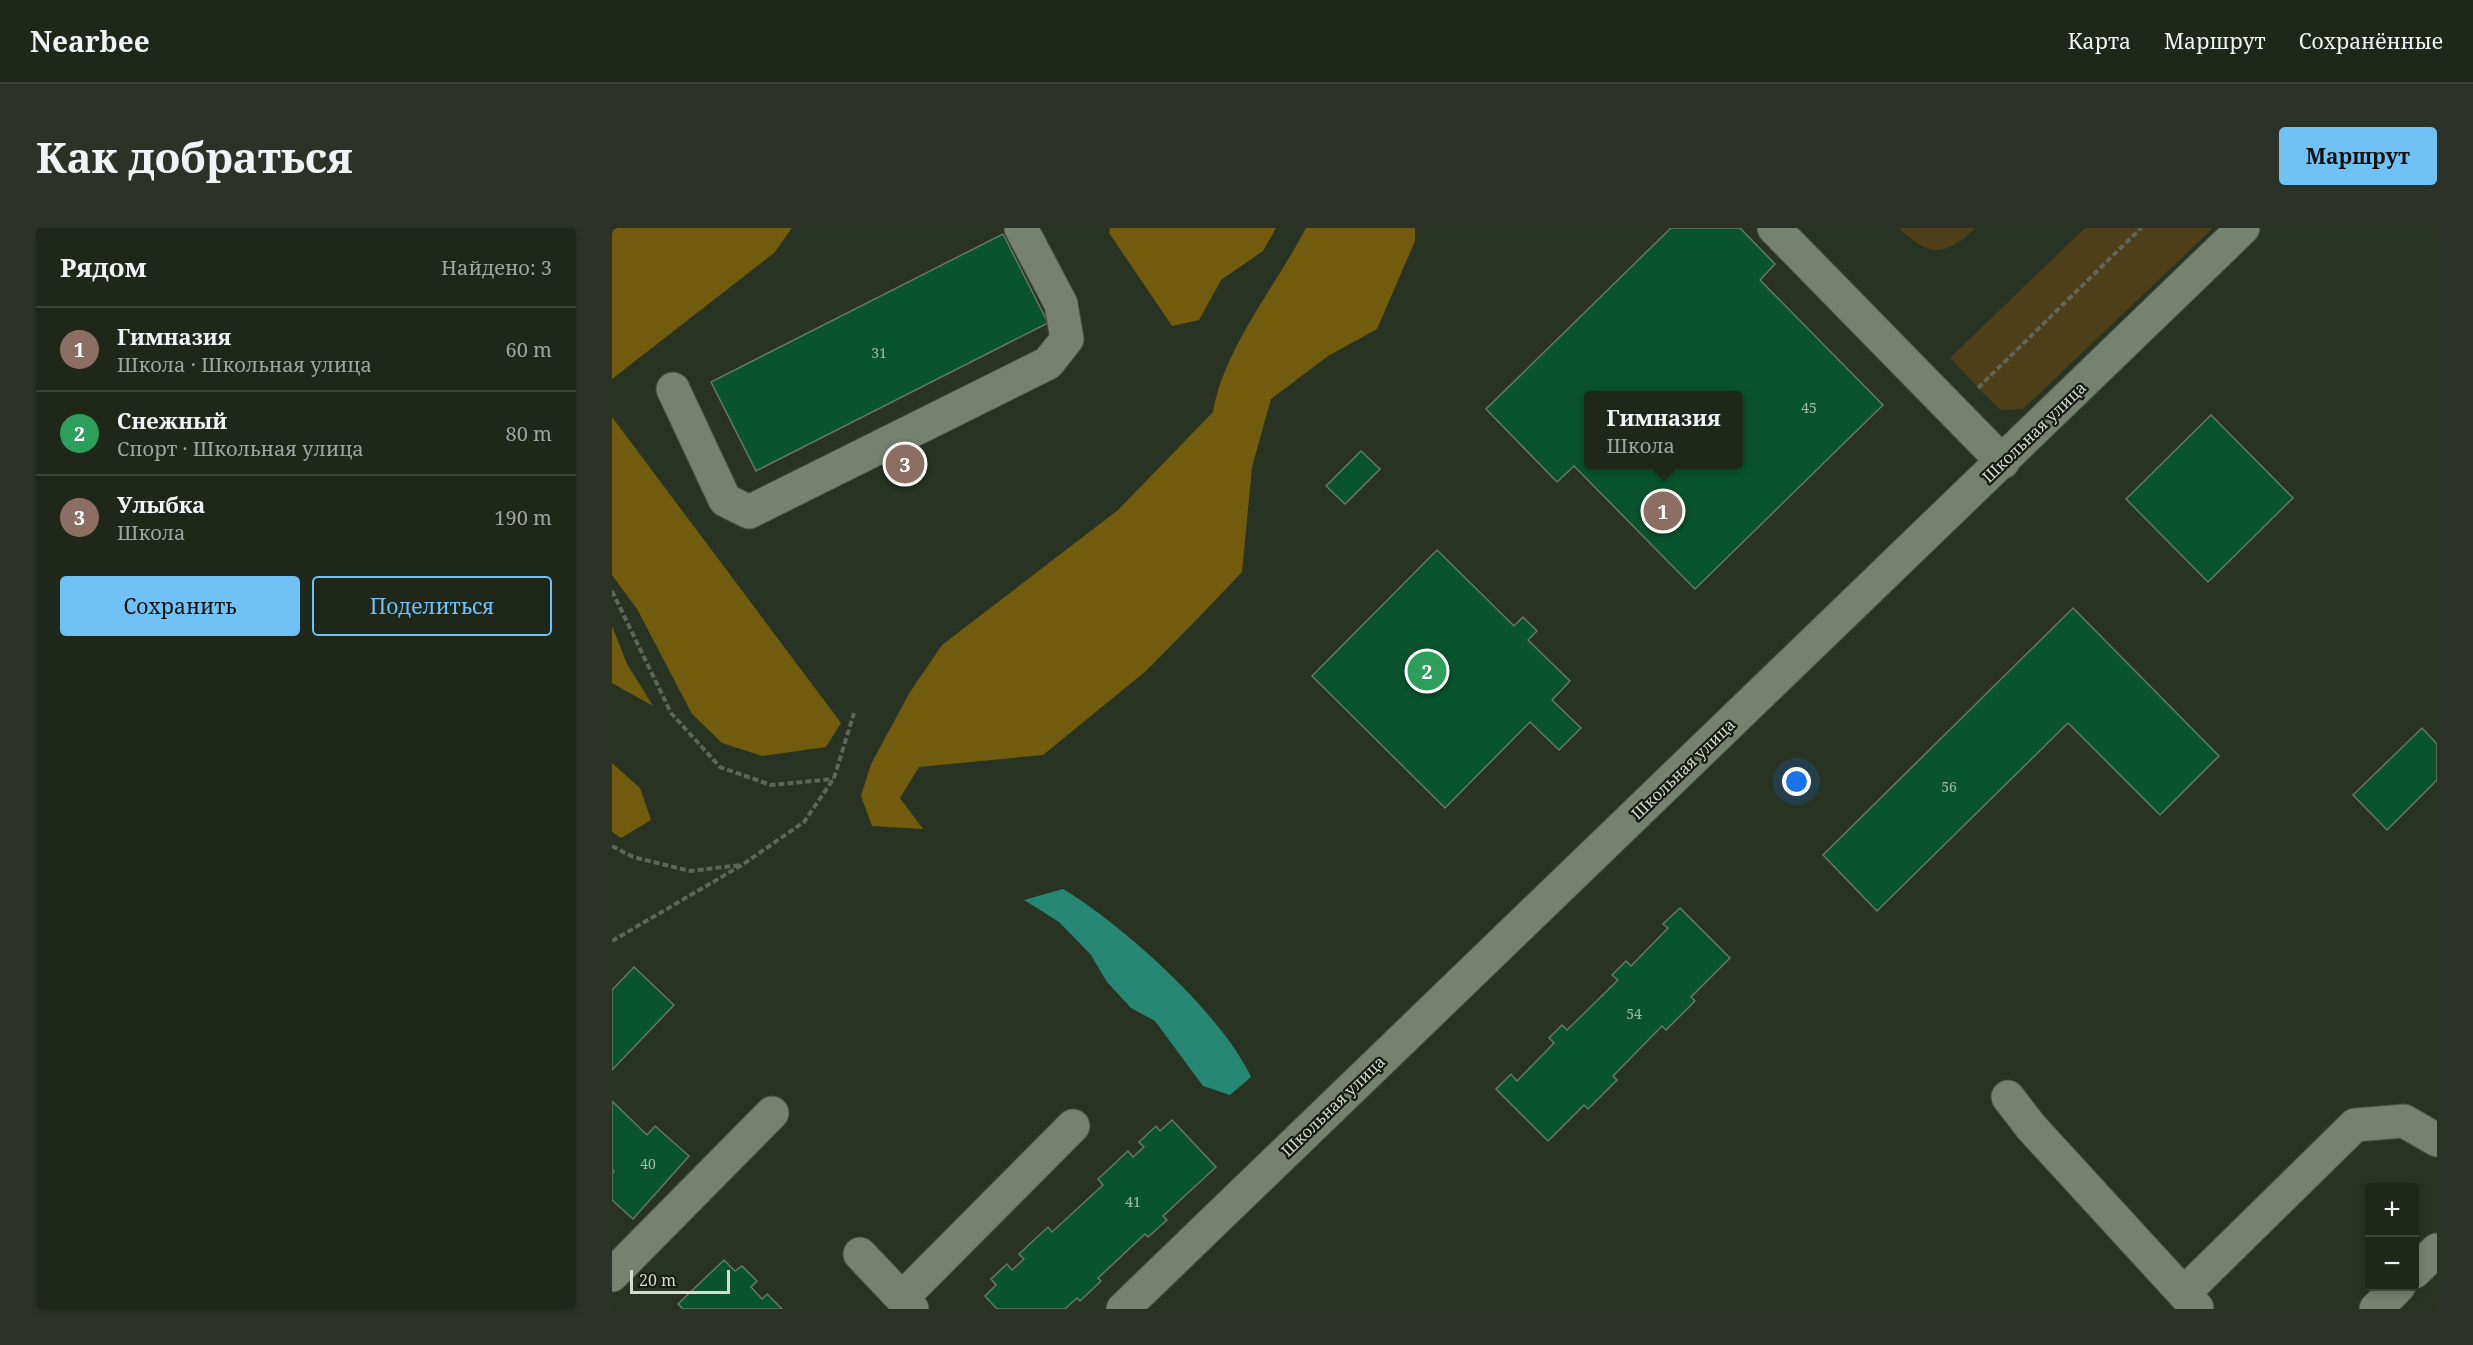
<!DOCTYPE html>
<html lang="ru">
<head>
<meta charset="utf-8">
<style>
	:root { --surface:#1f261a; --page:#2c3227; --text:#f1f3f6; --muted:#a1a5a2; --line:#3c4339; --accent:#70c1f4 }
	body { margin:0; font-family:"Noto Serif",serif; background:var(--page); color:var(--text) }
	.controls { position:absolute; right:18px; bottom:18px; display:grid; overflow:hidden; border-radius:6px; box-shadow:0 3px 9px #0003 }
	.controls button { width:54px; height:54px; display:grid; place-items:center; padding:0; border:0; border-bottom:2px solid var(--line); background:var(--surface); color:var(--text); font:30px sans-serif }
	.scale { position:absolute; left:18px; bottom:15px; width:100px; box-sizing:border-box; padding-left:6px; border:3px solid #d6dcd2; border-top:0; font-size:16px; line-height:21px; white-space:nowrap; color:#d6dcd2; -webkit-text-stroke:4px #151912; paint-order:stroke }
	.you { position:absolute; left:1185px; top:554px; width:21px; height:21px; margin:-15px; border:4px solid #fff; border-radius:50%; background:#1a73e8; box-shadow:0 0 0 9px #1a73e833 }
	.badge { display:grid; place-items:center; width:39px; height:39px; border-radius:50%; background:var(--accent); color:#fff; font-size:20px; font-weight:700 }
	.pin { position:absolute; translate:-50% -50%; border:3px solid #fff; box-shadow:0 2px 6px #0006 }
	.popup { position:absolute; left:972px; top:163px; width:159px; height:78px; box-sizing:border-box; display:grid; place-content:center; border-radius:6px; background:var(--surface); filter:drop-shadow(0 2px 4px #0005); font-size:20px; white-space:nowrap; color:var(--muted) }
	.popup b { font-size:22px; color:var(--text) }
	.popup::after { content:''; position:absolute; left:50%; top:100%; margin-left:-12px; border:12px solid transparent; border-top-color:var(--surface) }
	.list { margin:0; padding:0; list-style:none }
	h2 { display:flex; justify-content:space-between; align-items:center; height:78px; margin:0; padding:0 24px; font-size:26px }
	h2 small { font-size:20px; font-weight:400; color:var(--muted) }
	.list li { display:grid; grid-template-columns:39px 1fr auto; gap:18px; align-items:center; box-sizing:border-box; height:84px; padding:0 24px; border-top:2px solid var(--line) }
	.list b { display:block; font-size:22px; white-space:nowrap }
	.list p { margin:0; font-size:20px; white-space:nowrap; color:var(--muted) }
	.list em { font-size:20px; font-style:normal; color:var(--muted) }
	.actions { display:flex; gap:12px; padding:18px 24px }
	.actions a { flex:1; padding:14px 0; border:2px solid var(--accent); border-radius:6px; text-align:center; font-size:21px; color:var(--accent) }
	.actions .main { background:var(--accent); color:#111 }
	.map { position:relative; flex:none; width:1825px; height:1081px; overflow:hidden; border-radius:6px }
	header { display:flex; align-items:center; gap:36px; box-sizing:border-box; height:84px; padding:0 30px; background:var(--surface); border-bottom:2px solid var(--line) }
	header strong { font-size:28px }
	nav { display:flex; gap:33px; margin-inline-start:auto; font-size:21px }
	.intro { display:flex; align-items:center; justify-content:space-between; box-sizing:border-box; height:144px; padding:0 36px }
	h1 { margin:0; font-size:42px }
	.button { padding:15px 27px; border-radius:6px; background:var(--accent); color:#111; font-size:21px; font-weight:700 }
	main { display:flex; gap:36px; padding:0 36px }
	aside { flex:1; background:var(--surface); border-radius:6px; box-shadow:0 3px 9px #0003 }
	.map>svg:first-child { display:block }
	.green { fill:#4d4019 }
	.forest { fill:#715c0d }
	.water { fill:#268772 }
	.building { fill:#09542e; stroke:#647769; stroke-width:1.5; fill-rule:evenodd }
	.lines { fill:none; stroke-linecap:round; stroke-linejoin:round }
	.minor-casing { stroke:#485143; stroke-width:35 }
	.path { stroke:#5d6658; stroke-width:4; stroke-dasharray:6 3; stroke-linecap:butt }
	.minor { stroke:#76826f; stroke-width:33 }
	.labels { text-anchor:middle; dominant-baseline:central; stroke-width:4.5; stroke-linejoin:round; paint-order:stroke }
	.number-label { font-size:14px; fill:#a3baa9 }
	.street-label { font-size:16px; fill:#d6dcd2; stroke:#151912 }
</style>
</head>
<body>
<header>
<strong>Nearbee</strong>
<nav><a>Карта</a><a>Маршрут</a><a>Сохранённые</a></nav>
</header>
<div class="intro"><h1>Как добраться</h1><a class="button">Маршрут</a></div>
<main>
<aside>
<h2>Рядом<small>Найдено: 3</small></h2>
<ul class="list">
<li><span class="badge" style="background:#8d6e63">1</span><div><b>Гимназия</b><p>Школа · Школьная улица</p></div><em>60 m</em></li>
<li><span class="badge" style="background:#2e9e5b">2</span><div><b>Снежный</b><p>Спорт · Школьная улица</p></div><em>80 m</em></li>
<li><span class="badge" style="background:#8d6e63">3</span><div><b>Улыбка</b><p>Школа</p></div><em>190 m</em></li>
</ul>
<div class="actions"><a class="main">Сохранить</a><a>Поделиться</a></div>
</aside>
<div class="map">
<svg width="1825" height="1081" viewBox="0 0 1825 1081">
	<rect width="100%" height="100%" fill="#293323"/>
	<!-- green -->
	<g class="green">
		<path d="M1287,0H1363C1334,29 1316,29 1287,0Z"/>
		<polygon points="1473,0 1601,0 1411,181 1388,182 1338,130"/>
	</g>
	<!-- forest -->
	<g class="forest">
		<polygon points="0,0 180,0 162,25 0,151"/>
		<polygon points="498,0 664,0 651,23 609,52 587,92 560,98 497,5"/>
		<path d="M694,0H803V13L765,101L716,128L659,171L640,239L630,344L590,386L534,443L431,527L307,539L288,570L311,601L260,598L249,568L259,536L298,464L330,417L506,282L601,184C611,122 665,56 694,0Z"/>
		<polygon points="0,189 229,495 214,519 150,528 110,515 80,486 25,381 0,347"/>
		<polygon points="0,398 15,436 41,478 0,455"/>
		<polygon points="0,535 28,560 39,592 9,610 0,604"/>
	</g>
	<!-- water -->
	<path class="water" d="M451,661C511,697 609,785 639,849L618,867L591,858L543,793L519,780L495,754L479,727L447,694L412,672Z"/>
	<!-- building -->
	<g class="building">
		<path d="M1059,0H1128L1163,36L1148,52L1271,177L1083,361L962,238L945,254L874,181ZM976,168H1126V236H976Z"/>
		<polygon points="391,6 436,95 144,243 99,154"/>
		<polygon points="1599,187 1681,270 1596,354 1514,271"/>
		<polygon points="749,223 768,241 733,276 714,258"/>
		<polygon points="825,322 902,398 911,389 925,403 916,412 958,453 940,472 969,500 947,522 918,494 833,580 700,448"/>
		<polygon points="1461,380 1607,528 1548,587 1456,495 1265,683 1211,627"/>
		<polygon points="1810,500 1825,516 1825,552 1775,602 1741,567"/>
		<polygon points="1068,680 1118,730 1079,769 1083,773 1054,802 1050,798 1001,848 1005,852 976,881 972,877 936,913 884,861 899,846 905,853 942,815 937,810 950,797 955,802 1006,752 1000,747 1014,733 1019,738 1056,700 1051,696"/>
		<polygon points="22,739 62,777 0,842 0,762"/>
		<polygon points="0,873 35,907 43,898 77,928 21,991 0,972 0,946 2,943 0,941"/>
		<polygon points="560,892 604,939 551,988 555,992 536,1009 533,1006 486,1050 489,1053 468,1073 465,1070 453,1081 385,1081 373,1068 384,1057 379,1051 395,1036 400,1042 412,1031 407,1026 436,999 440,1004 491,957 486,951 516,923 521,929 532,919 527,914 544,898 548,903"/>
		<polygon points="112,1032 123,1043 130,1038 145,1053 139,1059 150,1071 155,1066 170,1081 71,1081 66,1076"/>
	</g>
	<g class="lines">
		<defs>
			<g id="minor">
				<polyline points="1162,0 1391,234"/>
				<polyline points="61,161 113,272 137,284 436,135 455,111 449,76 409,0"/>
				<polyline points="1396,869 1419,899 1585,1080"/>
				<polyline points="248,1026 300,1081"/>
				<polyline points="1802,1044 1825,1022"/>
				<polyline points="0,1047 160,885"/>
				<polyline points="1572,1065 1743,897 1792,893 1825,912"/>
				<polyline points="290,1070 461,898"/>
				<polyline points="511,1081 1631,0"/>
				<polyline points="1764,1081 1787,1058"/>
			</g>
		</defs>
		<!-- minor casing -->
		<use href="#minor" class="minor-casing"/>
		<!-- path -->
		<g class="path">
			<polyline points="1366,160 1529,0"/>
			<polyline points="0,363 59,485 108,539 159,557 221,551"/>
			<polyline points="0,618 21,629 78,643 129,637"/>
			<polyline points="0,713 130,637 192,594 222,550 242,485"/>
		</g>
		<!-- minor -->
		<use href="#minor" class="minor"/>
	</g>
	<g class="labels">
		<!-- number labels -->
		<g class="number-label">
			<text x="267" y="124">31</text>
			<text x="1197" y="179">45</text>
			<text x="1337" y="558">56</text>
			<text x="1022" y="785">54</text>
			<text x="36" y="935">40</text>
			<text x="521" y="973">41</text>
		</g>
		<!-- street labels -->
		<g class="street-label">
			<text transform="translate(1422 204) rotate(-44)">Школьная улица</text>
			<text transform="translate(1071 541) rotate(-44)">Школьная улица</text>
			<text transform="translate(721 878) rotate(-44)">Школьная улица</text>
		</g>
	</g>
</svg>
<div class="controls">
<button>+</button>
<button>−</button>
</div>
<div class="scale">20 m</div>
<div class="you"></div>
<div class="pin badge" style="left:1051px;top:283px;background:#8d6e63">1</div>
<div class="popup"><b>Гимназия</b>Школа</div>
<div class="pin badge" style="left:815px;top:443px;background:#2e9e5b">2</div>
<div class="pin badge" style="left:293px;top:236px;background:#8d6e63">3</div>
</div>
</main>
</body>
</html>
